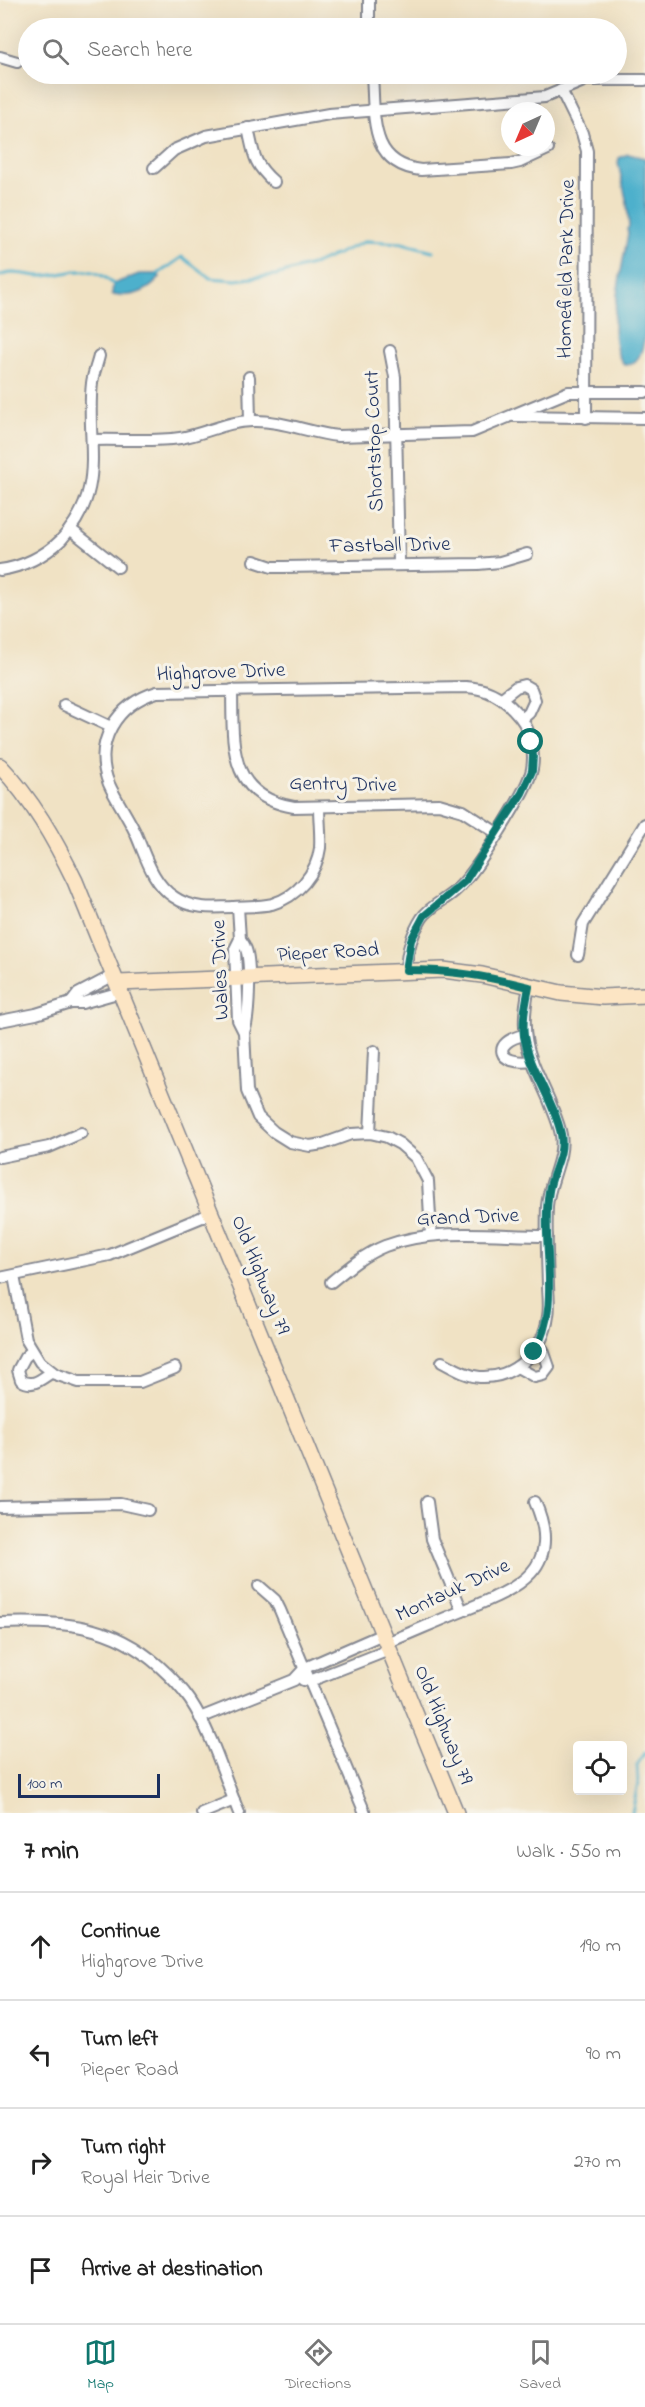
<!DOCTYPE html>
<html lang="en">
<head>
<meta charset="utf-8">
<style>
	:root { --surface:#fff; --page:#f6f6f6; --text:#222; --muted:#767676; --line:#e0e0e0; --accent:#0f766e }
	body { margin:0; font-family:"Indie Flower",sans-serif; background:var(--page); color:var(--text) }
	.controls { position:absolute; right:18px; bottom:18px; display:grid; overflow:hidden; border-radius:6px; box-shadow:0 6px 24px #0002 }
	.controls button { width:54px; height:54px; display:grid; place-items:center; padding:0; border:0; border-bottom:2px solid var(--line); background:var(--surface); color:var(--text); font:30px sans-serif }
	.compass { position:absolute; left:501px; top:102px; width:54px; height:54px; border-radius:50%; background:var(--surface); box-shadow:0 6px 24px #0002; rotate:224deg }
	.scale { position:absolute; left:18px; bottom:15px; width:142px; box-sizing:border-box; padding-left:6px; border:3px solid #1b2f5e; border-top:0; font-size:16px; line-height:21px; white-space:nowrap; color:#1b2f5e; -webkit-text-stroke:4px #f7f3e8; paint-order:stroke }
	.stop { position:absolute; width:18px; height:18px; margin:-14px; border:4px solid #0f766e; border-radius:50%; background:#fff }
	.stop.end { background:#0f766e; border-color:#fff; box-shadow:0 2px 6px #0008 }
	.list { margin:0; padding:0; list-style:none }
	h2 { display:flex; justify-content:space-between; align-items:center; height:78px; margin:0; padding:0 24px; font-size:26px }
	h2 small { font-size:20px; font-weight:400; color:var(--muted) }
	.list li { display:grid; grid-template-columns:39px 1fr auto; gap:18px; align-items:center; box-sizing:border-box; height:108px; padding:0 24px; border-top:2px solid var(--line) }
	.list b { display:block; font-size:22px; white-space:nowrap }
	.list p { margin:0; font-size:20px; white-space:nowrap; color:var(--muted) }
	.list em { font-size:20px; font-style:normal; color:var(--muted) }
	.icon { flex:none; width:33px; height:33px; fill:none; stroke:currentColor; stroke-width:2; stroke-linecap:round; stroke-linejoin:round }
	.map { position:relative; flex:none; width:645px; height:1813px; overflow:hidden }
	.search { position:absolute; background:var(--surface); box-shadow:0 6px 24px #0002; left:18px; right:18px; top:18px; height:66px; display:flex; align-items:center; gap:15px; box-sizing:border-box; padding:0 21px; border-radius:33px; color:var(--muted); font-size:22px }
	.sheet { height:510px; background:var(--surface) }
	nav { display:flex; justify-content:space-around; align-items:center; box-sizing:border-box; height:84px; border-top:2px solid var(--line); background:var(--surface); font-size:16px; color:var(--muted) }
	nav a { display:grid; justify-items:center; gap:3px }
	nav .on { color:var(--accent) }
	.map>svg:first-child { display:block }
	.water { fill:#4db0cc; stroke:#347095; stroke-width:1.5 }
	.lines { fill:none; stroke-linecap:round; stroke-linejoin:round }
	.stream { stroke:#4db0cc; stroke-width:3 }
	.street-casing { stroke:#868891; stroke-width:14 }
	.secondary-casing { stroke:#868891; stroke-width:18 }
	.street { stroke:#fff; stroke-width:10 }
	.secondary { stroke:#fce5c4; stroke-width:15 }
	.route { stroke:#0f766e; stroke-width:8 }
	.labels { text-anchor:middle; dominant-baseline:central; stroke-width:6; stroke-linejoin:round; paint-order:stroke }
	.street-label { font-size:21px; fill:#1b2f5e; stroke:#f7f3e8 }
</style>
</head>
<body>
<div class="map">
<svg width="645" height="1813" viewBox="0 0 645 1813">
	<rect width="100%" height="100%" fill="#f7f3e8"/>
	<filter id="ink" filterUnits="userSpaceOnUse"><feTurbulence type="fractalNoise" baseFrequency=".0167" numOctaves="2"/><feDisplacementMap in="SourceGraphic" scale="12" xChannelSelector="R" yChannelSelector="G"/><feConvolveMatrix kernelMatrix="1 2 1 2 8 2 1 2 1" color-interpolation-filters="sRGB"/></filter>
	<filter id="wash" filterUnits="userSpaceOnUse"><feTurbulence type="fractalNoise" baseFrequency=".008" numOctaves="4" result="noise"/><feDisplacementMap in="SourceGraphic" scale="24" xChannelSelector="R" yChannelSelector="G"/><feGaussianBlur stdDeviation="1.35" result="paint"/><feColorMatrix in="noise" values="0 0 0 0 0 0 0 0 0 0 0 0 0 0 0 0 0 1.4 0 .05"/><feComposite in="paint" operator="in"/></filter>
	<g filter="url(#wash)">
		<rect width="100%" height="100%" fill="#f0e2c4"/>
		<!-- water -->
		<g class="water">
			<path d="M628,154L645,158V336C642,348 641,364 625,365C601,343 624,263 628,233L627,229L629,227L627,203L618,163L619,158Z"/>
			<path d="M139,274H158L160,277C148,293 130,297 112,295L113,284Z"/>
		</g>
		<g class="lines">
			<!-- stream -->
			<g class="stream">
				<polyline points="158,274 182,257 210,278 236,280 276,275 315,264 366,241 402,243 433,251"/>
				<path d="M0,276C12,269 28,276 42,276C67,276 89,260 113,284"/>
				<polyline points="632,1813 638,1783 637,1765 645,1753"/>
			</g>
		</g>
	</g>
	<g filter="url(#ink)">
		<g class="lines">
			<defs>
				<g id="street">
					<polyline points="369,0 369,28"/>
					<polyline points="0,57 17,62"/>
					<path d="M372,74C375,115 368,164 421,170L511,164L520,162L548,149"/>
					<polyline points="561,90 582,133 587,151 586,418"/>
					<path d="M248,128C254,155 253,163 274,182"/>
					<polyline points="154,168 174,150 206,136 329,114 545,97 586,80 645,80"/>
					<polyline points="390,351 395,377 399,565"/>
					<polyline points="249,377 250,421"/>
					<polyline points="514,416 645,418"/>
					<path d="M93,440C121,439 152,442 180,438C205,434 227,421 252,421C282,420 309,433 338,436L472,432L568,392H645"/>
					<polyline points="70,529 118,567"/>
					<polyline points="254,561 272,567 283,567 478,564 500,562 527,554"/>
					<path d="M0,570C22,567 45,556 61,540C109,488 85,443 92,383C93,374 97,365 99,356"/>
					<path d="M232,690C233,743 227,796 294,807L439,804L463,811L497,833"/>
					<polyline points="502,698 516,687 524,685 531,689 535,700 529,713 522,719"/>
					<polyline points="64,705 111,727"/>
					<path d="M319,807C319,820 321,835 320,848C317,873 297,897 272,904C259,907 244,906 231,907C211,908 191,909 174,897C152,883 145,854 135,832C127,815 116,800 109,784C92,742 117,704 157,692L466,687C489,688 506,699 520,717C531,731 535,752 532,769C528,790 474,875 457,889C446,900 431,905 422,918C411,935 407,951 406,970"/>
					<polyline points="238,907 240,939 235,949 238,1020 244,1032 247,1091 258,1117 274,1132 290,1142 310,1146 323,1144 351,1134 370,1133 387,1137 400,1144 416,1158 428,1181 431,1235"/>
					<path d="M240,939C242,942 244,944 245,947C252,960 249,1019 244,1032"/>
					<polyline points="578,955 583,924 645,824"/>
					<polyline points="71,1003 78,994 114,975"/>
					<polyline points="0,1021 36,1014 71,1003 82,1003 121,992"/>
					<path d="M524,1035C491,1042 497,1066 532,1061"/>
					<polyline points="370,1133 374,1051"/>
					<polyline points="0,1157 49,1147 81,1133"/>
					<polyline points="14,1276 26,1339 40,1362 55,1374 79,1382 140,1382 175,1368"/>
					<polyline points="0,1278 110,1255 212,1213"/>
					<path d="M331,1282C348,1268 365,1254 385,1246C435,1227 494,1236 547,1236"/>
					<path d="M32,1351L25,1357L18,1370L21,1380C33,1388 41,1379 52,1372"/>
					<path d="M442,1362C454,1368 466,1376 480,1377C516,1379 544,1349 548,1316C550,1306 548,1294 548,1284C547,1258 546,1232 547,1206C549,1181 565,1157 561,1135C559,1123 553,1111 549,1100C529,1055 518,1038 529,987"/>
					<polyline points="517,1367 535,1377 543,1375 549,1367 543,1350 538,1345"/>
					<polyline points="427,1502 432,1539 462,1611"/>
					<polyline points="0,1507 121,1504 148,1510"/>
					<polyline points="259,1586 275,1600 280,1610 365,1813"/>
					<path d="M0,1623C61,1621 111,1623 159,1666C170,1676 181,1687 190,1700C212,1733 224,1776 239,1813"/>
					<path d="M386,1643C411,1633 435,1622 460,1612C513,1590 566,1572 535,1502"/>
					<polyline points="303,1680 310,1681 389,1650"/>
					<polyline points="200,1718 294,1680 305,1668 383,1634"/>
					<polyline points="202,1813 234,1800"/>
				</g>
				<g id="secondary">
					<path d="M0,766C32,799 55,840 75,881L456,1813"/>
					<polyline points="118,983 443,970 482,975 561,993 603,997 645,995"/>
				</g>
			</defs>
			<!-- street casing -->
			<use href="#street" class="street-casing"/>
			<!-- secondary casing -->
			<use href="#secondary" class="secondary-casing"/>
			<!-- street -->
			<use href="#street" class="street"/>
			<!-- secondary -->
			<use href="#secondary" class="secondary"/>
		</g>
	</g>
	<g class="lines" filter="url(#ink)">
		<!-- route -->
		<path class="route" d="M531,742L533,756L532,771L522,793L465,881L424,916L411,940L406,970C451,970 486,976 529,987C526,1003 522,1020 524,1036C530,1071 554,1100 561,1134C565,1155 552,1171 549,1191C540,1244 563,1304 534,1352"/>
	</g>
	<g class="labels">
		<!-- street labels -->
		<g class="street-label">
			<text transform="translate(567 269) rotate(-89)">Homefield Park Drive</text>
			<text transform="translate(375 441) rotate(-92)">Shortstop Court</text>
			<text transform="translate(390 546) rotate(-1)">Fastball Drive</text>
			<text transform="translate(221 673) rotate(-2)">Highgrove Drive</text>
			<text transform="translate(343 785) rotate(1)">Gentry Drive</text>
			<text transform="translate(328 953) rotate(-3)">Pieper Road</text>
			<text transform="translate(221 970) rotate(-92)">Wales Drive</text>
			<text transform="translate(468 1218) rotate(-2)">Grand Drive</text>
			<text transform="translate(260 1275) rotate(68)">Old Highway 79</text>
			<text transform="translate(453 1591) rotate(-25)">Montauk Drive</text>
			<text transform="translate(443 1725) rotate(68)">Old Highway 79</text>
		</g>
	</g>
</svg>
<div class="controls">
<button><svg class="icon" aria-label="locate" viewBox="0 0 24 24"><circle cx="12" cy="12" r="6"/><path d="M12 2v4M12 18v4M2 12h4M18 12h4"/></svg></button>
</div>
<svg class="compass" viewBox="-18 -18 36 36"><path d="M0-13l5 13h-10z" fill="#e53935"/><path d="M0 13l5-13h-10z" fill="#767676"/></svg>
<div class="scale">100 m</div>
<div class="stop" style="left:531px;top:742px"></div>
<div class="stop end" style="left:534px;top:1352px"></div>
<div class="search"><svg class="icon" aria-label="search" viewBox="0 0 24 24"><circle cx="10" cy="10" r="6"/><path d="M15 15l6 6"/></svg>Search here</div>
</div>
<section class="sheet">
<h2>7 min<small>Walk · 550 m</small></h2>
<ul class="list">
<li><svg class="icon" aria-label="ahead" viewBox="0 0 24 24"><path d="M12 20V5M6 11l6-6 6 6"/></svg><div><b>Continue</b><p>Highgrove Drive</p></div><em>190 m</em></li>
<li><svg class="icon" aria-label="left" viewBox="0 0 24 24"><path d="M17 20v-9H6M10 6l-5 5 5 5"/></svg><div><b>Turn left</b><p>Pieper Road</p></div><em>90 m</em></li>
<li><svg class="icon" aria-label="right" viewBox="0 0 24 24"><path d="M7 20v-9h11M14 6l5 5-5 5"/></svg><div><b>Turn right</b><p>Royal Heir Drive</p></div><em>270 m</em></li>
<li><svg class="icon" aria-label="arrive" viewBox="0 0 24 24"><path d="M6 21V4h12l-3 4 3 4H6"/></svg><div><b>Arrive at destination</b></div></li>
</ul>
</section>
<nav>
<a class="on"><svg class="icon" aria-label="map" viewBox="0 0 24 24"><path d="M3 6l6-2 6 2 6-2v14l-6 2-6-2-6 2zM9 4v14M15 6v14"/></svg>Map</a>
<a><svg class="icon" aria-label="directions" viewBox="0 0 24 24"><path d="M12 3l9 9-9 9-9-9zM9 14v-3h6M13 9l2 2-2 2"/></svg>Directions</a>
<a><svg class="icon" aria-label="saved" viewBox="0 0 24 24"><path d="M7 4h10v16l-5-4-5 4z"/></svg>Saved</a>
</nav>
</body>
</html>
